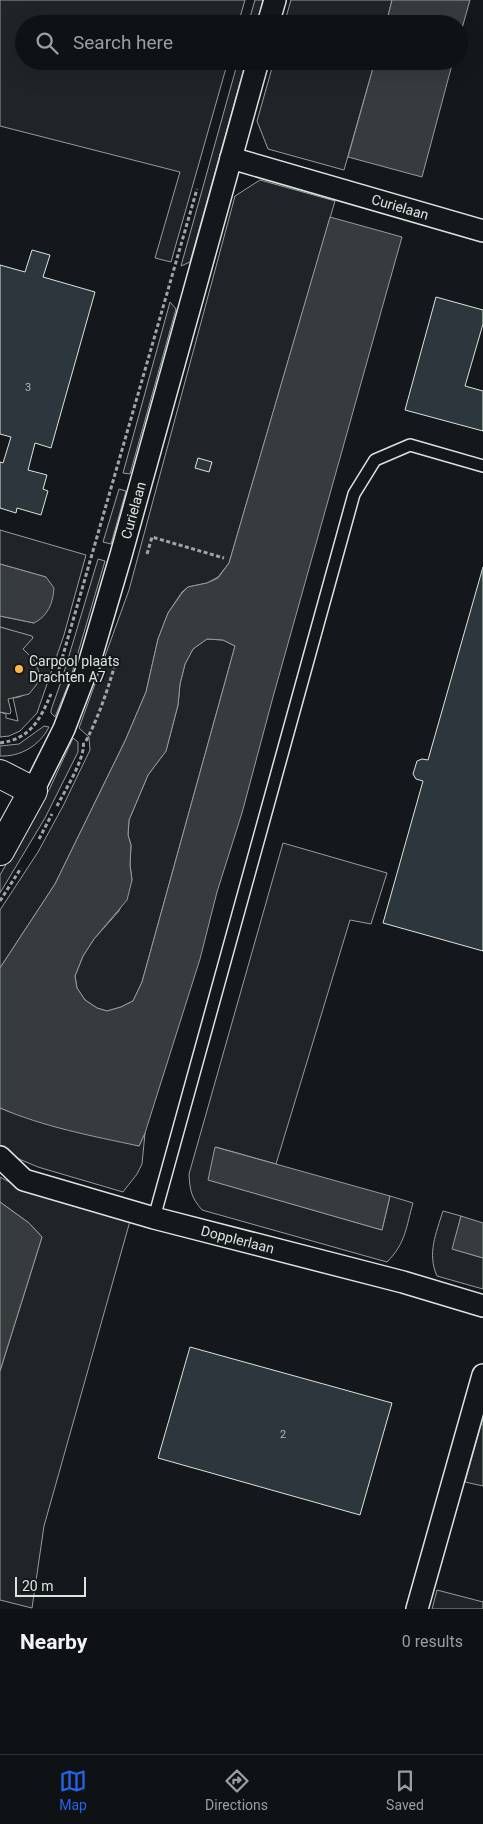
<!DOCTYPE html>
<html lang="en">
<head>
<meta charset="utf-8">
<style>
	:root { --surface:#0f1215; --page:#181b1e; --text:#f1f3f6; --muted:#9b9ea0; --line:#2f3234; --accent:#2563eb }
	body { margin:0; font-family:Roboto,sans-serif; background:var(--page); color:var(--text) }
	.scale { position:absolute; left:15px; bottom:12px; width:71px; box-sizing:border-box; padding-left:5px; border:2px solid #d8e6dc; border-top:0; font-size:14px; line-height:18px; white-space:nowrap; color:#d8e6dc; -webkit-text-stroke:4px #14181c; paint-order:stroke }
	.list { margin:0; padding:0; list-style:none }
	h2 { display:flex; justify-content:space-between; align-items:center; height:65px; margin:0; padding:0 20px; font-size:21px }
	h2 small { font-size:16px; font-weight:400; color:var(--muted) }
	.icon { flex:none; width:28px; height:28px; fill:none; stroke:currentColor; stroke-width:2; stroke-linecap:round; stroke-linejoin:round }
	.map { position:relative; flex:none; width:483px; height:1609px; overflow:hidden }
	.search { position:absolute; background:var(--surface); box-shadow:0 5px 20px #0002; left:15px; right:15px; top:15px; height:55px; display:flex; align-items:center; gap:12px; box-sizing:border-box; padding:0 18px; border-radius:28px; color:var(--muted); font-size:19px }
	.sheet { height:145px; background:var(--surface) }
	nav { display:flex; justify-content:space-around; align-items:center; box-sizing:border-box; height:70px; border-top:1px solid var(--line); background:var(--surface); font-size:14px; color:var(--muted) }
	nav a { display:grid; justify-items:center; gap:2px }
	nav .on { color:var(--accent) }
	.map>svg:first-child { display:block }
	.green { fill:#202428; stroke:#939e99 }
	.parking { fill:#24282b; stroke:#939e99 }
	.water { fill:#363b3e; stroke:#939e99; fill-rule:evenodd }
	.building { fill:#2c363c; stroke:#d8e6dc }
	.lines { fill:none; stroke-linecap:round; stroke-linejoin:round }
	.lane-casing { stroke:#d8e6dc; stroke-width:14 }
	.street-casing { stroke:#d8e6dc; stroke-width:24 }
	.secondary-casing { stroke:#d8e6dc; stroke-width:30 }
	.path { stroke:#9da8a2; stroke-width:3; stroke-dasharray:4 2.5; stroke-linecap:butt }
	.lane { stroke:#14181c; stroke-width:11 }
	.street { stroke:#14181c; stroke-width:21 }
	.secondary { stroke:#14181c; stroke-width:28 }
	.poi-dot { fill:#ffb74d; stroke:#14181c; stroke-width:2 }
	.labels { text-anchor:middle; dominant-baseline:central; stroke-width:4; stroke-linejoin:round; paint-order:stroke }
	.number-label { font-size:11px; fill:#adbab4 }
	.street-label { font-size:14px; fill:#d8e6dc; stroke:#14181c }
	.poi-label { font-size:14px; fill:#d8e6dc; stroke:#14181c; text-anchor:start }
</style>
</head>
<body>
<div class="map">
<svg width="483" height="1609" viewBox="0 0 483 1609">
	<rect width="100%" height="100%" fill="#14181c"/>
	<!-- green -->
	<g class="green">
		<polygon points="0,0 245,0 238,24 24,24 24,61 228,61 171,262 155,258 180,172 0,126"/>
		<polygon points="255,0 263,0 257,24 248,24"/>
		<polygon points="291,0 392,0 386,24 284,24"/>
		<polygon points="238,61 246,61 190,262 181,266"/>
		<polygon points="274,61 375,61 344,170 268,149 257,121"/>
		<polygon points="260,180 335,201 229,563 218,577 207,583 188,587 182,592 168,613 158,639 146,692 125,741 55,884 0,968 0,910 38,852 63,806 90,750 89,737 79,728 129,590 235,196"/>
		<polygon points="170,302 176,309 130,474 123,473"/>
		<polygon points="119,489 126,491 111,544 103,542"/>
		<path d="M0,530L86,555L64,635L37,713L20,731L9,736L0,737V712L6,714V718L18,721L13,698C24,698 35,688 39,678L22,649L33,637L0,627V616L34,623L46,577L0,564Z"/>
		<polygon points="98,559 105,561 70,680 55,717 51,713 51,710 62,679"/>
		<polygon points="207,639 223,640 235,646 142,982 133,1001 121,1007 107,1011 97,1008 85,1000 77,988 75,976 83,956 94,939 119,911 132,880 130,865 131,845 128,835 129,820 148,775 166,751 178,705 180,684 185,664 193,649"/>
		<path d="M44,726L49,727C40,745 21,757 0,756V746L19,744Z"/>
		<polygon points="73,738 78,742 78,752 45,818 0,893 0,875 50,788"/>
		<path d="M283,843L387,873L371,924L350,920L276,1164L216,1147L209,1180L382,1230L390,1196L413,1203C406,1227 406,1243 387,1262L202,1210C191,1197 190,1191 189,1174Z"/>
		<polygon points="0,1108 10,1112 139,1146 145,1133 142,1164 137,1174 123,1192 38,1167 19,1159 0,1145"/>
		<path d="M0,1177C40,1200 86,1209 130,1221L44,1526L32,1608L0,1600V1371L42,1237L29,1223L0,1202Z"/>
		<path d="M443,1211L461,1216L453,1249L483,1258V1289L437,1276C427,1254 436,1233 443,1211Z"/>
		<polygon points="483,1418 483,1486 465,1482"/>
		<polygon points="437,1590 483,1602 483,1609 432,1609"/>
	</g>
	<!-- parking -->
	<polygon class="parking" points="0,627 32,636 33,638 23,649 34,660 39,672 37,684 29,694 8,699 11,711 10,714 0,712"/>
	<!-- water -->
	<g class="water">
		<polygon points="392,0 470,0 459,39 459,24 386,24"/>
		<polygon points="375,61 453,61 422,177 348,157"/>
		<path d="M330,217L402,237L273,697L242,813L217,892L200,959L145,1133L139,1146C92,1136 44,1127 0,1108V968L55,884L125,741L146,692L158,639L168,613L182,593L188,587L207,583L218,578L229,563ZM207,639L223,640L235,646L142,982L133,1001L121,1007L107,1011L97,1008L85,1000L77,988L75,976L83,956L94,939L127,900L132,880L130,865L131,845L128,835L129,820L148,775L166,751L178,705L180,684L185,664L193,649Z"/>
		<path d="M0,564L46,577L54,588C53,603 48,616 34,623L0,616Z"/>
		<polygon points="215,1147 390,1196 382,1230 208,1180"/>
		<polygon points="0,1202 29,1223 42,1237 0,1371"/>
		<polygon points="461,1216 483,1223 483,1258 452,1249"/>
	</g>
	<!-- building -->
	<g class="building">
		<polygon points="32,250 50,255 43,277 95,292 51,448 35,443 28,470 47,475 43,489 48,491 41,515 17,508 16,513 0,508 0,462 3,463 11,437 0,434 0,265 25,272"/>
		<polygon points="436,297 483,310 483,324 465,386 483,391 483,431 405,410"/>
		<polygon points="198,458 212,462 209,472 195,468"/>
		<polygon points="483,567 483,951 383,923 423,781 416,779 413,774 417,761 422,759 428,760"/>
		<polygon points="190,1347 392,1403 360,1515 158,1458"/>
	</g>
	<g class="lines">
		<defs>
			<polyline id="lane" points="154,1218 354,494 375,460 410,445 483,466"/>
			<g id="street">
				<polyline points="268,24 275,0"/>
				<path id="s1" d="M231,158L483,231"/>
				<path id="s2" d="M33,791L64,729L89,664L121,555L258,61"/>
				<path id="s3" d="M0,1157L24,1180L154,1218L403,1282L483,1306"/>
				<polyline points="417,1609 483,1375"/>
			</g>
			<polyline id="secondary" points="0,774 33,791 0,851"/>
		</defs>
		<!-- lane casing -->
		<use href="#lane" class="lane-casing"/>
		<!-- street casing -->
		<use href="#street" class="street-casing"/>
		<!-- secondary casing -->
		<use href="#secondary" class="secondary-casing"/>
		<!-- path -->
		<g class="path">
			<polyline points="147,554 152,537 224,558"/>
			<polyline points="55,683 197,189"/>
			<path d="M86,741C99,716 108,689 116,661"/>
			<path d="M0,743C30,739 40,720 51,694"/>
			<path d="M57,806C64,792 87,756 83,741"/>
			<polyline points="39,839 52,814"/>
			<polyline points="0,901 21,868"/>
		</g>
		<!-- lane -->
		<use href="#lane" class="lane"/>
		<!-- street -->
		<use href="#street" class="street"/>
		<!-- secondary -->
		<use href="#secondary" class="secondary"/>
	</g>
	<!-- markers -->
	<circle class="poi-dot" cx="19" cy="669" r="5"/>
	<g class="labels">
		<!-- number labels -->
		<g class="number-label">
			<text x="28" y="387">3</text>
			<text x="283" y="1434">2</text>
		</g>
		<!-- street labels -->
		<g class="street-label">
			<text stroke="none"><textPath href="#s1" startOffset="176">Curielaan</textPath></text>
			<text stroke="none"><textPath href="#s2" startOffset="299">Curielaan</textPath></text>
			<text stroke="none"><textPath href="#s3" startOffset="255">Dopplerlaan</textPath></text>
		</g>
		<!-- poi labels -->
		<g class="poi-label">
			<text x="29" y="661">Carpool plaats<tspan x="29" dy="16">Drachten A7</tspan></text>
		</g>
	</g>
</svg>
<div class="scale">20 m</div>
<div class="search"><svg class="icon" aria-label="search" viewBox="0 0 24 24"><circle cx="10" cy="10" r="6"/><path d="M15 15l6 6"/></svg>Search here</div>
</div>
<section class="sheet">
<h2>Nearby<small>0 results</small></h2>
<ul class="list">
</ul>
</section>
<nav>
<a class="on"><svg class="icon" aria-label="map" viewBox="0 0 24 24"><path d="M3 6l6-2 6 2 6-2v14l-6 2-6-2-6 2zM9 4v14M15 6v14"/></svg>Map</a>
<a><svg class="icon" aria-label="directions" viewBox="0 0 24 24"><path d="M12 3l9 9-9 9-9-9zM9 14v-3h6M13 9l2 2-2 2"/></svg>Directions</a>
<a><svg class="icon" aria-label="saved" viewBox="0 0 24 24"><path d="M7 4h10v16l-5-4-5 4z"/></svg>Saved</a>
</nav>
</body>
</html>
